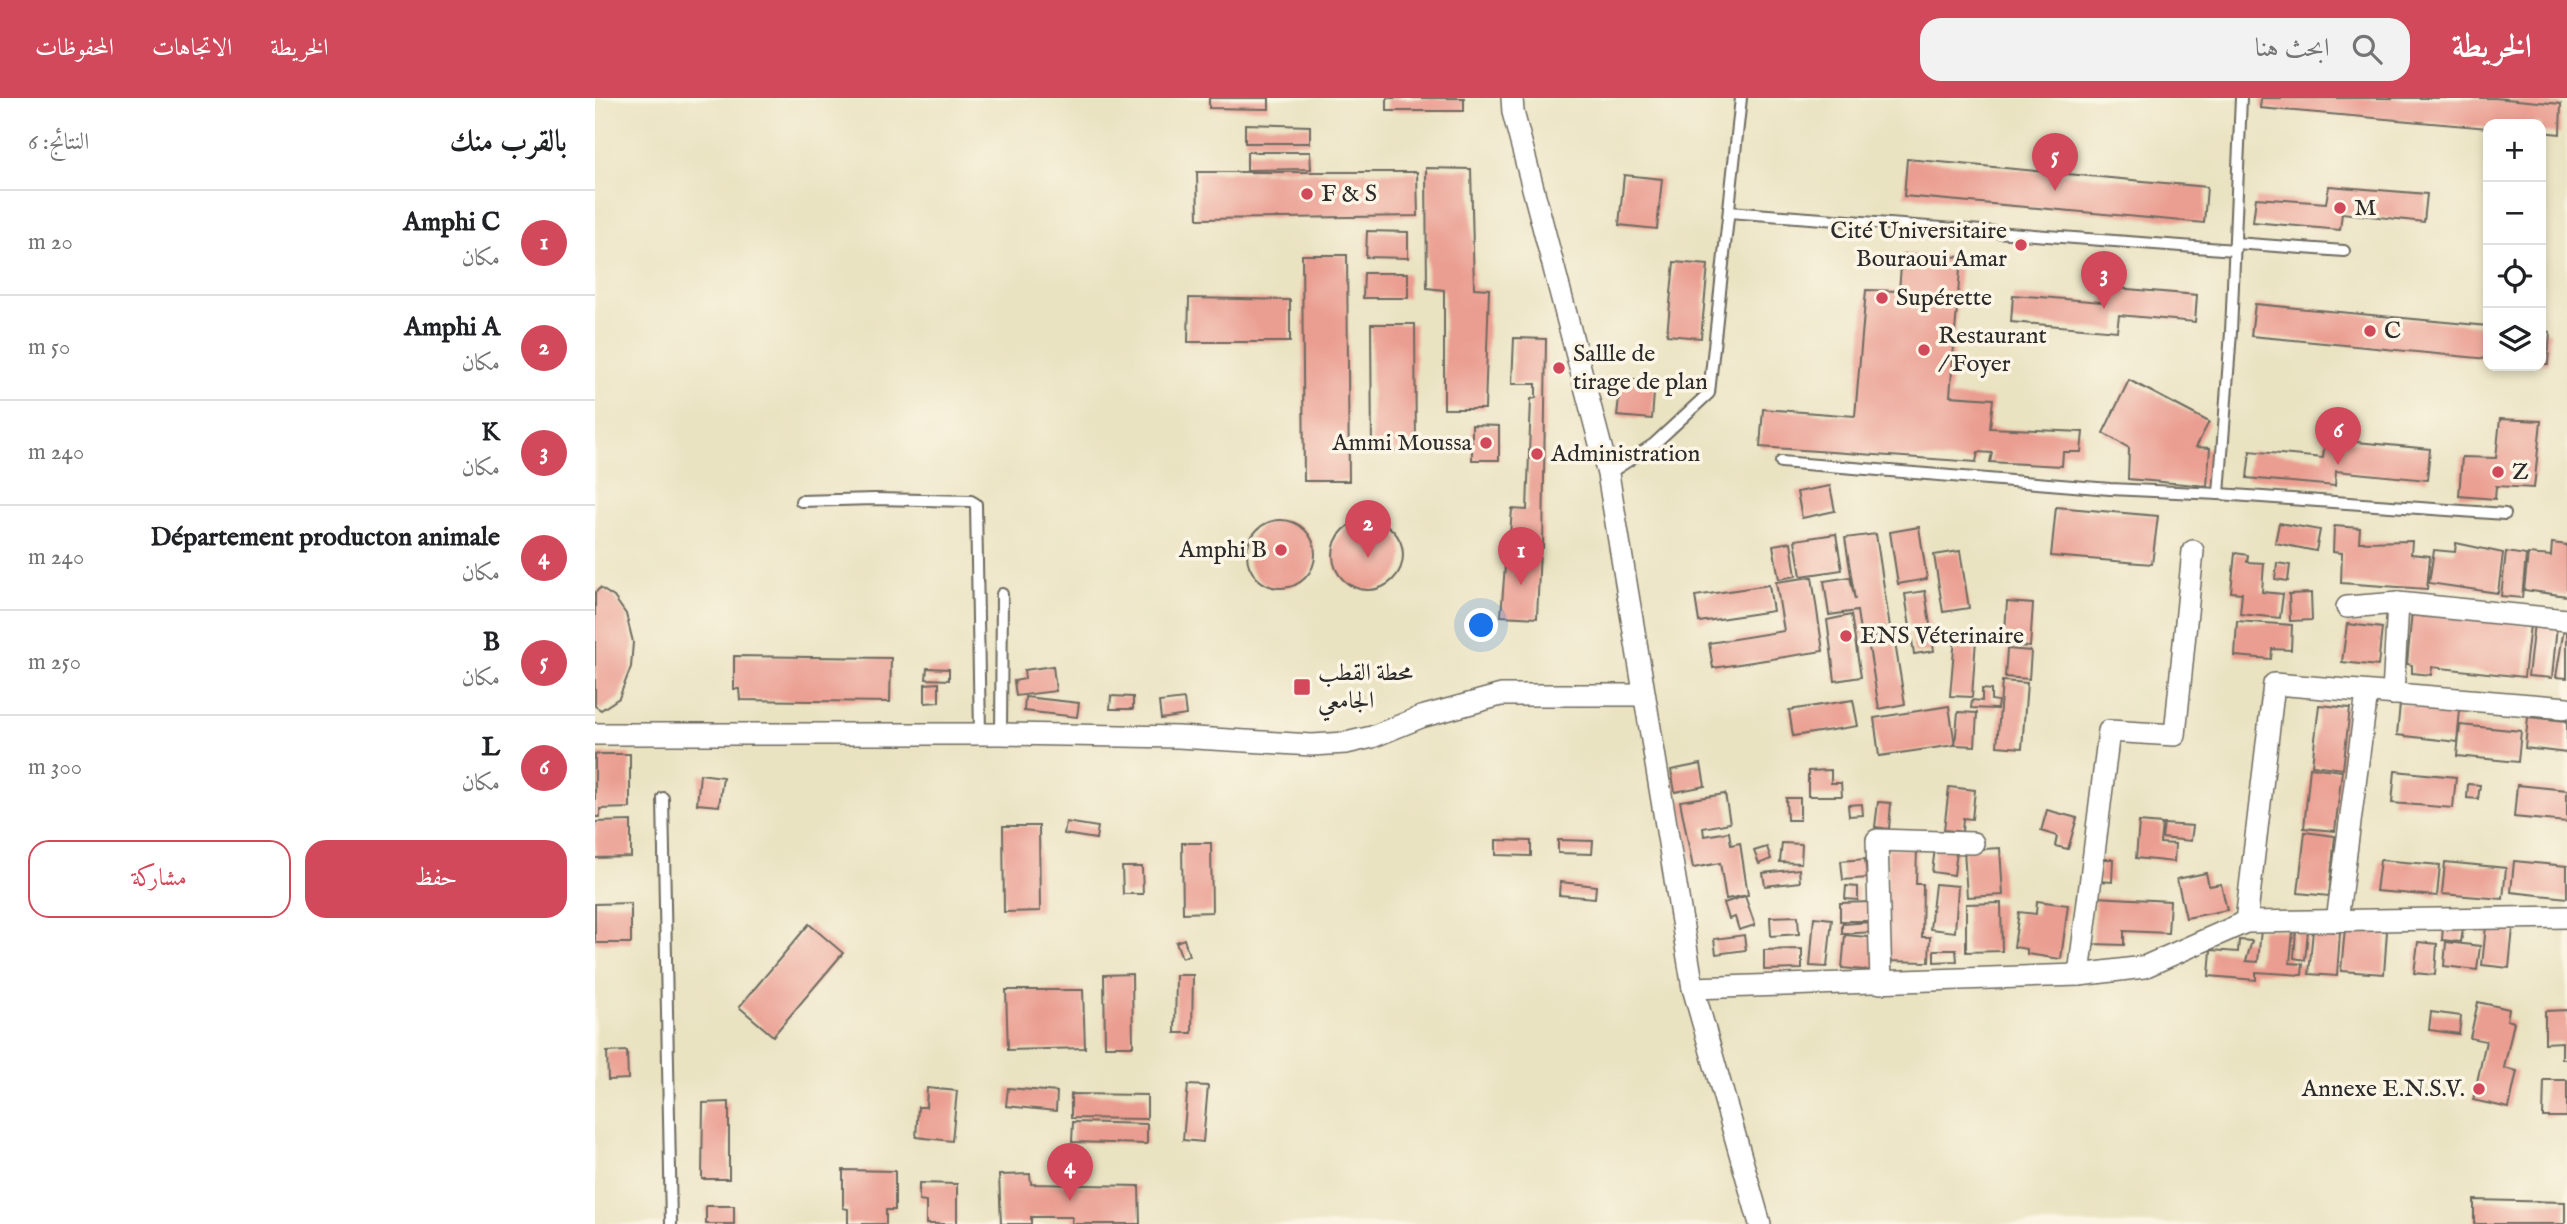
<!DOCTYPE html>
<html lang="ar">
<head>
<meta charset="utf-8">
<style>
	:root { --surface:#fff; --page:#f2f2f2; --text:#202124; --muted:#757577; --line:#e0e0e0; --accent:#d1495b }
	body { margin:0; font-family:"IM FELL English",Amiri,serif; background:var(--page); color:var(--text); direction:rtl }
	.controls { position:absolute; right:21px; top:21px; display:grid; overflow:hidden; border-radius:14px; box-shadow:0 4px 10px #0003 }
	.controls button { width:63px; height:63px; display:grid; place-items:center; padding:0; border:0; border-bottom:2px solid var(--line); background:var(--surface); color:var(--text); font:35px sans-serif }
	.you { position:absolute; left:887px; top:528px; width:24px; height:24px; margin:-18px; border:5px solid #fff; border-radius:50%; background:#1a73e8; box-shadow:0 0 0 10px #1a73e833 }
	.badge { display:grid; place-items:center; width:46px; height:46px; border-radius:50%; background:var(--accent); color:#fff; font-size:23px; font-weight:700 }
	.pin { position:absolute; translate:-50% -58px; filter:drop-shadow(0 2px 4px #0008) }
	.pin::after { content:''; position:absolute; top:37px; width:24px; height:21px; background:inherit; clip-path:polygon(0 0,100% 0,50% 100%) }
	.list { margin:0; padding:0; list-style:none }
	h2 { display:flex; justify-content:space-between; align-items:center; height:91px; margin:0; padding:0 28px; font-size:30px }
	h2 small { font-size:23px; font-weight:400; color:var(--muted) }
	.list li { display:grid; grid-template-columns:46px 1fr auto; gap:21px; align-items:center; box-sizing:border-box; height:105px; padding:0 28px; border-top:2px solid var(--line) }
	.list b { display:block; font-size:26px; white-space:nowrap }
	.list p { margin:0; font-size:23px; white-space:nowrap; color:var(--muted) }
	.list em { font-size:23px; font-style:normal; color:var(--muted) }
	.actions { display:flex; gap:14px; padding:21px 28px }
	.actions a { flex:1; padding:16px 0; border:2px solid var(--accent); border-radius:21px; text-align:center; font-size:24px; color:var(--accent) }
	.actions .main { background:var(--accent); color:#fff }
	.icon { flex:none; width:38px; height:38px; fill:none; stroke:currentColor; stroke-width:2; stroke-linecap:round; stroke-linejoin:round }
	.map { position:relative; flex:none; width:1972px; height:1126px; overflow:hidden; direction:ltr }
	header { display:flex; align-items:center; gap:42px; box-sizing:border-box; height:98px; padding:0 35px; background:var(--accent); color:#fff }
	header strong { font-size:33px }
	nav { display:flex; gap:38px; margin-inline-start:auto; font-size:24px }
	.search { width:490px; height:63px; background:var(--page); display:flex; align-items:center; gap:18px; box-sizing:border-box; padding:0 24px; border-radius:21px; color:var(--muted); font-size:26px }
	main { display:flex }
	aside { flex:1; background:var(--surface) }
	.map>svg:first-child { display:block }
	.building { fill:#ea9e91 }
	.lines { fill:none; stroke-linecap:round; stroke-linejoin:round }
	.lane-casing { stroke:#6e6b60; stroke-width:14 }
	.street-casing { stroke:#6e6b60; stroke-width:24 }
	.lane { stroke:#fff; stroke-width:10 }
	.street { stroke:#fff; stroke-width:21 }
	.poi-dot { fill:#d1495b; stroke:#fcf5e5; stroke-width:2.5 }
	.labels { text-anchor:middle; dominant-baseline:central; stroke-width:7; stroke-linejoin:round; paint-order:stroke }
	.poi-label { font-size:24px; fill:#2b2b2b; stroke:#fcf5e5; text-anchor:start }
</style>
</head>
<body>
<header>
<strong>الخريطة</strong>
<div class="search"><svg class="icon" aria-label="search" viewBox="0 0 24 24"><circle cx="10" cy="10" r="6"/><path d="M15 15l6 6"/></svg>ابحث هنا</div>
<nav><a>الخريطة</a><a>الاتجاهات</a><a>المحفوظات</a></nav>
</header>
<main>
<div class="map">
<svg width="1972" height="1126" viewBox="0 0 1972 1126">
	<rect width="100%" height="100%" fill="#fcf5e5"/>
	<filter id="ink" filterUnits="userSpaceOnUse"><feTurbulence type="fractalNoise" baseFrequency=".0143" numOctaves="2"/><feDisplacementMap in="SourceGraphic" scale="14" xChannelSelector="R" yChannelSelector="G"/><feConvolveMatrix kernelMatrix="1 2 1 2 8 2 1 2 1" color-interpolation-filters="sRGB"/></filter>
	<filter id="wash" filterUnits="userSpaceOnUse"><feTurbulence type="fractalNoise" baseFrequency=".00686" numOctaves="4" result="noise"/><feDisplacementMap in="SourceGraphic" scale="28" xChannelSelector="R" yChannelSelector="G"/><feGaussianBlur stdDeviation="1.57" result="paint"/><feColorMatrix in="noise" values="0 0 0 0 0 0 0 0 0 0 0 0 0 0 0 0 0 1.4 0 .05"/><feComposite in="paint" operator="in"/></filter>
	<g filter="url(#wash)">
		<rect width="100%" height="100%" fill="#eae3c2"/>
		<g id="blocks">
			<!-- building -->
			<g class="building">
				<polygon points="614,0 674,0 674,11 614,10"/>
				<rect x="792" y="0" width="77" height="13"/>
				<polygon points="1666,0 1900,0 1966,6 1965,36 1946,34 1946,26 1893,26 1893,30 1665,10"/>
				<polygon points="650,26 715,28 715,45 650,45"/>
				<polygon points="652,54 715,54 716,71 652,72"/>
				<polygon points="1312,61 1612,89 1609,125 1309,98"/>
				<polygon points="831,70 876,71 879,190 894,191 890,311 849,311 849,192 832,190"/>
				<polygon points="602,74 822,74 823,118 603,121"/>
				<polygon points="1029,77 1067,81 1062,131 1024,127"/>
				<polygon points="1734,88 1832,96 1829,124 1747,115 1745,132 1658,124 1661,100 1731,105"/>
				<polygon points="772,133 813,134 813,160 771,159"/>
				<polygon points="1307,156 1366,159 1355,298 1398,301 1395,330 1488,334 1486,354 1468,354 1467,368 1395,364 1397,355 1383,354 1381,364 1165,349 1168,311 1260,318 1271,192 1304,193"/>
				<polygon points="707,157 752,157 754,383 709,383"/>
				<polygon points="1079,164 1113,167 1106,240 1072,237"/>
				<polygon points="769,175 813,175 813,200 768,200"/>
				<polygon points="1509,189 1602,197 1600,224 1524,217 1522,233 1416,224 1418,197 1507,204"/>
				<polygon points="594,200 695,202 695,244 593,244"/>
				<polygon points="1660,206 1893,228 1893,261 1656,238"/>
				<polygon points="776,226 820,226 821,353 777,353"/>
				<polygon points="1946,233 1955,234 1953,266 1946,266"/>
				<polygon points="919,240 951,241 948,450 937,451 945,451 942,520 906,518 911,455 917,456 918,449 914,449 917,411 932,412 936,301 941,300 941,286 917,286"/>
				<polygon points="1026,280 1060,283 1057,321 1022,318"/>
				<polygon points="1534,282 1614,324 1601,349 1615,350 1612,388 1533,381 1534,350 1508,335"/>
				<polygon points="1905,321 1946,323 1939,390 1901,388 1900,401 1864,398 1867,359 1901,360"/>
				<polygon points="877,327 904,328 904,362 877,362"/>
				<polygon points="1730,341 1835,351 1832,382 1741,373 1740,388 1652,380 1655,353 1728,360"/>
				<polygon points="1235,388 1240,413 1207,420 1202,394"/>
				<polygon points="1461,409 1563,418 1557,466 1456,458"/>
				<circle cx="773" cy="457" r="35"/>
				<circle cx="686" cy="456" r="34"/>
				<polygon points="1684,425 1725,432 1721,453 1680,445"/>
				<polygon points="1739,428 1765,430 1764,444 1817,443 1816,456 1835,458 1832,491 1746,485 1747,455 1738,454"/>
				<polygon points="1324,429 1332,481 1303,486 1295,434"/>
				<polygon points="1241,436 1247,472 1206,478 1200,442"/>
				<polygon points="1281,436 1296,536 1266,541 1262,513 1234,517 1229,483 1255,479 1260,502 1250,440"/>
				<polygon points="1196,444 1201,478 1184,481 1178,447"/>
				<polygon points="1861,445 1908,455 1903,495 1834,485 1839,452 1860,454"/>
				<polygon points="1957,445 1972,447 1972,498 1929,492 1933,456 1956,458"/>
				<polygon points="1365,453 1374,510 1348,514 1339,457"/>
				<polygon points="1911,454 1931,457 1927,500 1906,498"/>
				<polygon points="1640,455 1653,457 1652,464 1669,465 1667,494 1688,496 1685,520 1645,516 1647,495 1636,494"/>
				<polygon points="1682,465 1695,467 1693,483 1680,481"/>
				<polygon points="1217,479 1228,553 1118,570 1114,545 1189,533 1181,484"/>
				<polygon points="1174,487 1178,513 1104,524 1100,498"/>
				<polygon points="5,490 19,499 31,516 38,544 36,569 24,600 6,612 0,608 0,495"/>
				<polygon points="1330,493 1339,553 1319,556 1310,496"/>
				<polygon points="1716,495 1717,522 1695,523 1694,496"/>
				<polygon points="1412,504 1438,506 1435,549 1409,547"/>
				<polygon points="1817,513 1935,527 1929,579 1837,569 1836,577 1817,575 1817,567 1812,566"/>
				<polygon points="1256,517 1266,579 1240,583 1232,522"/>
				<polygon points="1642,523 1697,527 1696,552 1677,551 1676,561 1640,558"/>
				<polygon points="1939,525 1962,527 1957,580 1933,578"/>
				<polygon points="1752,526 1787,530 1783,568 1747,564"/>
				<polygon points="1969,530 1972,530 1972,580 1961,579"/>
				<polygon points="1360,539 1381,541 1377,599 1355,598"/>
				<polygon points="1300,545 1310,606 1284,611 1274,549"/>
				<polygon points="1412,551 1436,553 1434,581 1410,579"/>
				<polygon points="139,558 296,560 295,604 145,602 144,591 139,591"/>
				<polygon points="458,568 461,593 421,598 419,583 430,581 429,572"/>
				<polygon points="332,570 354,571 354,582 331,581"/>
				<polygon points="1407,583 1432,585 1427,650 1402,648"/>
				<polygon points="344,585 344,604 330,605 330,586"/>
				<polygon points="1387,591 1396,592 1396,602 1403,603 1402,611 1376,610 1377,602 1387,603"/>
				<polygon points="516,598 538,599 538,611 515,611"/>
				<polygon points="430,599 484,605 482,619 429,613"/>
				<polygon points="589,601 591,617 566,621 564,604"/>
				<polygon points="1258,602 1263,628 1198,638 1194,612"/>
				<polygon points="1805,606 1865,612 1862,644 1802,637"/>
				<polygon points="1724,607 1755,610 1748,671 1717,667"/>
				<polygon points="1354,608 1360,647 1284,658 1279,620"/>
				<polygon points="1363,614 1382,615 1380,648 1360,647"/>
				<polygon points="1933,619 1972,623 1972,655 1930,650"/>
				<polygon points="1865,627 1926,633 1923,664 1862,658"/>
				<polygon points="0,656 35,656 35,710 5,711 5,719 0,719"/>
				<polygon points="1106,666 1110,688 1080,694 1076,672"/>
				<polygon points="1715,669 1747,673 1740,733 1709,730"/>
				<polygon points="1236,672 1236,685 1246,685 1247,698 1213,698 1213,673"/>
				<polygon points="1800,673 1861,679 1858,710 1797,705"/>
				<polygon points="105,676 128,679 124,708 102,706"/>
				<polygon points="1873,686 1885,687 1883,701 1872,700"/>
				<polygon points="1922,687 1972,692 1972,724 1919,719"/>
				<polygon points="1354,689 1380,692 1377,721 1368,720 1367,734 1349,732"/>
				<polygon points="1130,696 1135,725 1108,730 1109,738 1134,734 1136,747 1145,745 1153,797 1131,801 1125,765 1098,770 1085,703"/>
				<polygon points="1191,700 1205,700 1205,722 1192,722"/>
				<polygon points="1283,704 1296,705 1294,731 1280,729"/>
				<polygon points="1267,706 1268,717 1254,718 1253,707"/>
				<polygon points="1452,712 1482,720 1473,751 1460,748 1462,738 1446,733"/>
				<polygon points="36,723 36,759 0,760 0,724"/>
				<polygon points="471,724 503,729 501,741 469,736"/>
				<polygon points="1544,724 1567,726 1565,745 1580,746 1579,764 1541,760"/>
				<polygon points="1569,726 1598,728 1596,743 1567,740"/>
				<polygon points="408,728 444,728 445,813 409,814"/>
				<polygon points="1710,734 1740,738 1734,798 1703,795"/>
				<polygon points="901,742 936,743 936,758 901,757"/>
				<polygon points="963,742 998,743 997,756 963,755"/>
				<polygon points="587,745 616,745 617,814 588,815"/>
				<polygon points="1187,745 1207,746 1206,765 1185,764"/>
				<polygon points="1172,749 1176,761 1164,766 1159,753"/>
				<polygon points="1293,750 1322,751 1321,786 1328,786 1327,839 1335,839 1334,864 1290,863"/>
				<polygon points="1340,750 1362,752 1359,777 1337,774"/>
				<polygon points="1405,750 1408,797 1372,799 1369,752"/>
				<polygon points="1270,761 1272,780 1248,782 1246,763"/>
				<polygon points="1505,761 1518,761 1517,784 1504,783"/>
				<polygon points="1785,762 1845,767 1842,798 1781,793"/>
				<polygon points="1919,763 1972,768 1972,800 1916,794"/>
				<polygon points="1850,764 1911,770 1908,801 1847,796"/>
				<polygon points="527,769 547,769 548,796 528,796"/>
				<polygon points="1204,771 1205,784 1170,788 1168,775"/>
				<polygon points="1611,775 1614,788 1626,786 1632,812 1591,820 1582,781"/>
				<polygon points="965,784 1001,788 1000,800 964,797"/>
				<polygon points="1340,786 1363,788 1360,834 1335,831"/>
				<polygon points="1251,788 1263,789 1263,802 1250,801"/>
				<polygon points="1150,798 1160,827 1144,832 1140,819 1134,821 1129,805"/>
				<polygon points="1500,799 1575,803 1573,835 1529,833 1529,847 1498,846"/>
				<polygon points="1442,803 1473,807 1466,861 1432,856 1432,851 1419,849 1424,814 1441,816"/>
				<polygon points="1276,804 1276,823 1245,823 1245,805"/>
				<polygon points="36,805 36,845 0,845 0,806"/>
				<polygon points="1406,805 1407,853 1371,854 1371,806"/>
				<polygon points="1203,818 1204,836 1176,838 1175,819"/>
				<polygon points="1219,819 1237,821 1232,869 1215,868"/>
				<polygon points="1277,824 1278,834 1247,836 1247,826"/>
				<polygon points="214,826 248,855 178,938 144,909"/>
				<polygon points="1891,828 1918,830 1914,870 1887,867"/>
				<polygon points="1848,829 1868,831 1866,844 1847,842"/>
				<polygon points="1750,830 1792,833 1789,876 1746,873"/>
				<polygon points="1666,831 1698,833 1695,865 1708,866 1707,877 1661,874 1661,882 1614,878 1616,852 1643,854 1644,842 1657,843 1651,863 1663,864"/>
				<polygon points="1701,832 1713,833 1710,862 1699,860"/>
				<polygon points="1718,832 1745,834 1742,878 1714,876"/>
				<polygon points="1149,837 1151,852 1121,856 1119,841"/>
				<polygon points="1250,837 1284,840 1281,873 1247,870"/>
				<polygon points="589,841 594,857 587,860 581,844"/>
				<polygon points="1823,844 1842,846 1840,877 1819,875"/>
				<polygon points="1851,844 1885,848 1882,872 1849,868"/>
				<polygon points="1207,851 1207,871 1169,872 1169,852"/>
				<polygon points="1339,852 1361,852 1362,863 1339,864"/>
				<polygon points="537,876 538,948 510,948 509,877"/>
				<polygon points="581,877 598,877 597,935 580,935"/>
				<polygon points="411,892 488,892 490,950 413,952"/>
				<polygon points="1883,904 1914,911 1912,922 1919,924 1909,970 1922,973 1914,1010 1878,1002 1891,943 1875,940"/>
				<polygon points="1972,912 1972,961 1967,961 1967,944 1950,945 1950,913"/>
				<polygon points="1836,914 1866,918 1864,936 1834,932"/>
				<polygon points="32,953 33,981 13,982 12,954"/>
				<polygon points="1949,982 1972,982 1972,1019 1948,1019"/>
				<polygon points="593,987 613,988 608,1044 588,1042"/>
				<polygon points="332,990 362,993 357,1043 321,1039 323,1009 331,1009"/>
				<polygon points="413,990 462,994 461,1013 411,1008"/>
				<polygon points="476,996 552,997 552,1021 476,1020"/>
				<polygon points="134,1004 134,1081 107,1081 108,1005"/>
				<polygon points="478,1024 552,1026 552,1046 477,1044"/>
				<polygon points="248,1072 300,1073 300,1112 291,1112 291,1126 253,1126 253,1111 248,1110"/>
				<polygon points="435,1076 436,1086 544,1088 545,1126 477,1126 477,1119 436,1119 436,1126 406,1126 404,1077"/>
				<polygon points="324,1085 362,1086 362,1126 331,1126 331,1104 324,1103"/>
				<polygon points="1879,1102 1970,1104 1970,1126 1879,1126"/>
				<rect x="111" y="1108" width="28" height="18"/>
			</g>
		</g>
	</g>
	<g filter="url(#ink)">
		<use href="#blocks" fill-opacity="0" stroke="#6e6b60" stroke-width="2"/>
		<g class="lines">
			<defs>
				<g id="lane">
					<polyline points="1134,114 1640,152"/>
					<polyline points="1640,145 1749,153"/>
					<polyline points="1186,364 1515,391 1624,396 1636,234 1646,0"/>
					<polyline points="1013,376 1059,346 1114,295 1146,0"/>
					<polyline points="1624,396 1910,416"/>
					<polyline points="206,403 280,401 376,403 381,406 385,636"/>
					<polyline points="406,636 407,496"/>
					<polyline points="68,700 76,1126"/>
				</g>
				<g id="street">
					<polyline points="917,0 918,14 1013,376 1098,890 1165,1126"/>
					<polyline points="1752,509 1803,505 1972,522"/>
					<polyline points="1798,596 1803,505"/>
					<polyline points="0,636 406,636 583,639 717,647 751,645 777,639 826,619 906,597 1048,597"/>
					<polyline points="1742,823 1772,595"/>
					<polyline points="1651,824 1679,586 1972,610"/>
					<polyline points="1484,877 1514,633 1580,637 1598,453"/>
					<polyline points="1286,885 1282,742 1378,745"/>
					<polyline points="1098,890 1484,877 1549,869 1651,824 1972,819"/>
				</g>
			</defs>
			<!-- lane casing -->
			<use href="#lane" class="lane-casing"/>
			<!-- street casing -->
			<use href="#street" class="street-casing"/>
			<!-- lane -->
			<use href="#lane" class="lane"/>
			<!-- street -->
			<use href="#street" class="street"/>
		</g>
	</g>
	<!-- markers -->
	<g class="poi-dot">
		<circle cx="712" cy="96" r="7"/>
		<circle cx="1745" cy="110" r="7"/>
		<circle cx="1426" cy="147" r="7"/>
		<circle cx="1287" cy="200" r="7"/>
		<circle cx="1775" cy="233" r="7"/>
		<circle cx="1329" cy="252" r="7"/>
		<circle cx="964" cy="270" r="7"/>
		<circle cx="891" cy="345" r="7"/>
		<circle cx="942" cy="356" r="7"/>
		<circle cx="1903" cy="374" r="7"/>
		<circle cx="686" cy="452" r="7"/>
		<circle cx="1251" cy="538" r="7"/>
		<rect x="698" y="580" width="18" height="18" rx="3.5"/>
		<circle cx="1884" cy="991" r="7"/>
	</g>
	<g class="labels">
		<!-- poi labels -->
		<g class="poi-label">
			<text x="726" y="96">F &amp; S</text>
			<text x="1759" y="110">M</text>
			<text x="1412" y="133" text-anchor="end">Cité Universitaire<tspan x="1412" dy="28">Bouraoui Amar</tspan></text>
			<text x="1301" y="200">Supérette</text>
			<text x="1789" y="233">C</text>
			<text x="1343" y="238">Restaurant<tspan x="1343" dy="28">/ Foyer</tspan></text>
			<text x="978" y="256">Sallle de<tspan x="978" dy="28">tirage de plan</tspan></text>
			<text x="877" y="345" text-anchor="end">Ammi Moussa</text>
			<text x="956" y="356">Administration</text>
			<text x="1917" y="374">Z</text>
			<text x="672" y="452" text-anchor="end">Amphi B</text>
			<text x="1265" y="538">ENS Véterinaire</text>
			<text x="723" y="575">محطة القطب<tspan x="723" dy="28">الجامعي</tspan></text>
			<text x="1870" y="991" text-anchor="end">Annexe E.N.S.V.</text>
		</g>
	</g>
</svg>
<div class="controls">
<button>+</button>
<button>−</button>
<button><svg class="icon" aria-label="locate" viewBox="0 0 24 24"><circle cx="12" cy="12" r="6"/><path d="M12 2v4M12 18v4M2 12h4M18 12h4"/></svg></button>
<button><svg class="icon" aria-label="layers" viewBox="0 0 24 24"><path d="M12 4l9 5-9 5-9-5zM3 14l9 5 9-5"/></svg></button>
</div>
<div class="you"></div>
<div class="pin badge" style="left:926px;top:487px">1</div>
<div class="pin badge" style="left:773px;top:460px">2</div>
<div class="pin badge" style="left:1509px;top:211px">3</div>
<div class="pin badge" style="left:475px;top:1103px">4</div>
<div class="pin badge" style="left:1460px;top:93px">5</div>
<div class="pin badge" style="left:1743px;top:367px">6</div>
</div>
<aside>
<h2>بالقرب منك<small>النتائج: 6</small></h2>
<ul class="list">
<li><span class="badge">1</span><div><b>Amphi C</b><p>مكان</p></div><em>20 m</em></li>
<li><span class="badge">2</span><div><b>Amphi A</b><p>مكان</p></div><em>50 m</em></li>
<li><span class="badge">3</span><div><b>K</b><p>مكان</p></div><em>240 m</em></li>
<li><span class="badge">4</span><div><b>Département producton animale</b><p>مكان</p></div><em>240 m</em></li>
<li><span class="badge">5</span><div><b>B</b><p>مكان</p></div><em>250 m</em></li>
<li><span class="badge">6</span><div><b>L</b><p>مكان</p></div><em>300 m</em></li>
</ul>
<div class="actions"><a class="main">حفظ</a><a>مشاركة</a></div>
</aside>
</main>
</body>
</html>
